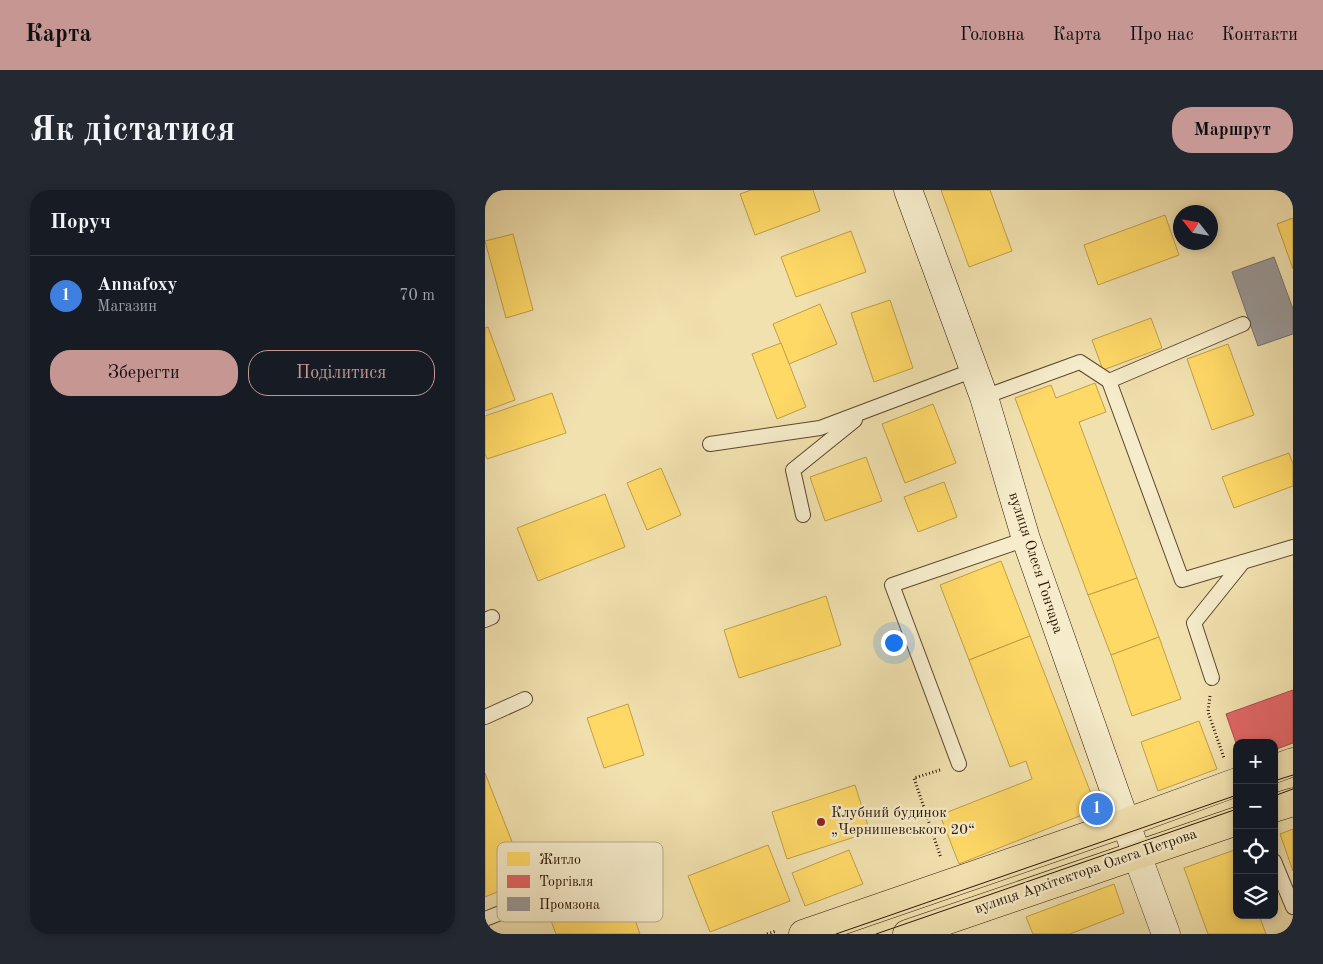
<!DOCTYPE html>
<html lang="uk">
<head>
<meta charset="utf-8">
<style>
	:root { --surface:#171b24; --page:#242831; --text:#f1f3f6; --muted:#9ea1a6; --line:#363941; --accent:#c59692 }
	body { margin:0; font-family:"Old Standard TT",serif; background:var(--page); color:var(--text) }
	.controls { position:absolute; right:15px; bottom:15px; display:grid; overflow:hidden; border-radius:10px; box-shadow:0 2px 8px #0003 }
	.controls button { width:45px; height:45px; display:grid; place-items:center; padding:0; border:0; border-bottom:1px solid var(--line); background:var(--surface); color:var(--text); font:25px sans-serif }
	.compass { position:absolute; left:688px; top:15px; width:45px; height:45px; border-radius:50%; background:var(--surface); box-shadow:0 2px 8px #0003; rotate:301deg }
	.you { position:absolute; left:408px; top:452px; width:18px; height:18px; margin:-12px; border:4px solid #fff; border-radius:50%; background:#1a73e8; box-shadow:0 0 0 8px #1a73e833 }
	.badge { display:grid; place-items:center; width:32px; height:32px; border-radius:50%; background:var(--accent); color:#fff; font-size:16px; font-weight:700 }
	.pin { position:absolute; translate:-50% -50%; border:2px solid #fff; box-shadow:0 1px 5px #0006 }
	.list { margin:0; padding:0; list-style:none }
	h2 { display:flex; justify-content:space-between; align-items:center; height:65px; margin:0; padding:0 20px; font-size:21px }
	h2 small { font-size:16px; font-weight:400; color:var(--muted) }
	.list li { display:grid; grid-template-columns:32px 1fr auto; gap:15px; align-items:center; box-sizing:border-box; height:80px; padding:0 20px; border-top:1px solid var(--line) }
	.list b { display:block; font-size:19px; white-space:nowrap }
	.list p { margin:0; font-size:16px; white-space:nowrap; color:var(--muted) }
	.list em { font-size:16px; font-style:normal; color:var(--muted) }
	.actions { display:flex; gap:10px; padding:15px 20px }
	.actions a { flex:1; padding:11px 0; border:1px solid var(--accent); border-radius:20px; text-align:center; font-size:18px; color:var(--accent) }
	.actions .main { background:var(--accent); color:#111 }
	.icon { flex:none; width:28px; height:28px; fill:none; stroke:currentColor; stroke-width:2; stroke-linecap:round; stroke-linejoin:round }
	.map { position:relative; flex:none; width:808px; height:744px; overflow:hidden; border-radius:20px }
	header { display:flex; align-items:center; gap:30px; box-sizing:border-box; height:70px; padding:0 25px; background:var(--accent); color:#111 }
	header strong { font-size:24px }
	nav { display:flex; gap:28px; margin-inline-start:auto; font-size:18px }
	.intro { display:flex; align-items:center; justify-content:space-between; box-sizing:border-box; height:120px; padding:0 30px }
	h1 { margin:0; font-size:35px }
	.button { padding:12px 22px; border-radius:20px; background:var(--accent); color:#111; font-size:18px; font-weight:700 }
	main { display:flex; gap:30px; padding:0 30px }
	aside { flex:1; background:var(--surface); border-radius:20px; box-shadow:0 2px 8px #0003 }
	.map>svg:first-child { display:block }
	.homes { fill:#ffd966; stroke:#bf9e47 }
	.shops { fill:#e06666; stroke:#aa4d47 }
	.industry { fill:#999; stroke:#78716b }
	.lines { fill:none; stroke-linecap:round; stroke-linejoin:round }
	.lane-casing { stroke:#5c462c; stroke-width:16 }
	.street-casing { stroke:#5c462c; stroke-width:29 }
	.secondary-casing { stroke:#2b1300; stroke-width:29 }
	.primary-casing { stroke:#2b1300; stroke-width:29 }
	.path { stroke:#2b1300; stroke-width:3; stroke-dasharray:1 2.5; stroke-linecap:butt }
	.lane { stroke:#f6eccb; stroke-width:14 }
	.street { stroke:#f6eccb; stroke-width:28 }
	.secondary { stroke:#f6eccb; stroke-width:28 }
	.primary { stroke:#f1e1af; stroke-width:28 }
	.tram { stroke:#2b1300; stroke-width:1 }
	.poi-dot { fill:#8f2418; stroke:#f6eccb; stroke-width:2 }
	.labels { text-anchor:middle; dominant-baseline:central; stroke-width:5; stroke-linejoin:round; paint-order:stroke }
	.street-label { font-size:15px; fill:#2b1300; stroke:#f6eccb }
	.poi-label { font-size:15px; fill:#2b1300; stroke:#f6eccb; text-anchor:start }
	.key { fill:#f6eccb; stroke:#b9ab8e; stroke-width:1 }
	.key-label { font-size:14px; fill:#2b1300 }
</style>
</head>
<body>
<header>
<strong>Карта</strong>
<nav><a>Головна</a><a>Карта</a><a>Про нас</a><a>Контакти</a></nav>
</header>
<div class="intro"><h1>Як дістатися</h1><a class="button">Маршрут</a></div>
<main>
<aside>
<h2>Поруч<small></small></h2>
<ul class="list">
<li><span class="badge" style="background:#3f7fe0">1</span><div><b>Annafoxy</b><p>Магазин</p></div><em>70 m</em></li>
</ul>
<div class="actions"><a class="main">Зберегти</a><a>Поділитися</a></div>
</aside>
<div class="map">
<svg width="808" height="744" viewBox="0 0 808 744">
	<rect width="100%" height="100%" fill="#f1e1af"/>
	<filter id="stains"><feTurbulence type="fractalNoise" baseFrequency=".004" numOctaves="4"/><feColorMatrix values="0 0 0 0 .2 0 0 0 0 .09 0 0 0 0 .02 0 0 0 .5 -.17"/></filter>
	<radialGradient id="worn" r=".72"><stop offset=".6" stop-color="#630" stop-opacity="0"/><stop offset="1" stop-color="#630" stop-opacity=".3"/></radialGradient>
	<!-- homes -->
	<g class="homes">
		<polygon points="266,0 328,0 335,21 270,45 255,4"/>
		<polygon points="456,0 505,0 527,61 484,77"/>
		<polygon points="680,25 694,65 613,95 599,55"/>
		<polygon points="808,28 808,79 792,34"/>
		<polygon points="366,41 381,82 311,107 296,67"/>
		<polygon points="28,44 48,120 21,128 0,51"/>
		<polygon points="405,110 428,178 389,192 366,123"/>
		<polygon points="335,114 352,154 304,174 288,134"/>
		<polygon points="666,128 677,158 618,180 607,150"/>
		<polygon points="3,137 30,210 0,221 0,138"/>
		<polygon points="296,153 321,217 292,229 267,164"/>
		<polygon points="743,154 769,225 727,240 702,169"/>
		<polygon points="610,193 621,222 594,232 652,388 603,405 530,208 566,195 571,208"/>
		<polygon points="67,203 81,243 2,269 0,264 0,226"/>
		<polygon points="448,214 471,273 420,293 397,234"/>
		<polygon points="804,263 808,274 808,296 749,318 737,287"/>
		<polygon points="381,267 397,311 340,331 325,287"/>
		<polygon points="176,278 196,325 162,340 142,293"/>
		<polygon points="459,292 472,327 433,342 419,307"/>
		<polygon points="120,304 140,357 53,391 32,338"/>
		<polygon points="516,371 545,446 484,470 455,395"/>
		<polygon points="652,388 674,447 626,465 603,405"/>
		<polygon points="341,406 356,455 254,488 239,440"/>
		<polygon points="545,446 612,619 474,674 455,625 547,589 541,571 525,577 484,470"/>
		<polygon points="674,447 696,509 647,526 626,465"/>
		<polygon points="143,514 159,565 119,578 102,528"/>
		<polygon points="714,531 732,579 673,601 656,552"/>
		<polygon points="0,583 42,690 0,707"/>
		<polygon points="370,595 385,642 302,669 287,622"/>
		<polygon points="808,639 808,681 795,644"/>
		<polygon points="283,655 305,711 225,742 203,686"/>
		<polygon points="752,659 752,725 774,725 781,744 723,744 699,678"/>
		<polygon points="364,660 378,694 320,716 307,683"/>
		<polygon points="137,693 155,744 71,744 62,720"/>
		<polygon points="629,694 639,723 585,744 548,744 541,727"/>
	</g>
	<!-- shops -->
	<polygon class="shops" points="808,500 808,553 789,560 789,553 752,553 752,556 741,524"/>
	<!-- industry -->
	<polygon class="industry" points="789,67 808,119 808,144 773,156 747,82"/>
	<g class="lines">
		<defs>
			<g id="lane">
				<polyline points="624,191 697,390 808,357"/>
				<polyline points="499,207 595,172 624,191 758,134"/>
				<polyline points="225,254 335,238 489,180"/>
				<polyline points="318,325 308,280 370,230"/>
				<polyline points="0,430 7,427"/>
				<polyline points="727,488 709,433 758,372"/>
				<polyline points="0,527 40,509"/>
				<polyline points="474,574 407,395 541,349"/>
				<polyline points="789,671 808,717"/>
				<polyline points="0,729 61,705"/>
			</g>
			<polyline id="street" points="652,665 681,744"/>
			<polyline id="secondary" points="423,0 499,207 541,349 652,665"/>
			<g id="primary">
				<polyline points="789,579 808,572"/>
				<polyline points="789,618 808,612"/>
				<polyline points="318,744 640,633 752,592"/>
				<polyline points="422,744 752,631"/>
			</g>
		</defs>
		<!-- lane casing -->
		<use href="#lane" class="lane-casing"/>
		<!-- street casing -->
		<use href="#street" class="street-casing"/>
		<!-- secondary casing -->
		<use href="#secondary" class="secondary-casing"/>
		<!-- primary casing -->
		<use href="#primary" class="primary-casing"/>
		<!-- path -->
		<g class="path">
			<polyline points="725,506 723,522 739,568"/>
			<polyline points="455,580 429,588 456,668"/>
			<polyline points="282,744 291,741"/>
		</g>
		<!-- lane -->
		<use href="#lane" class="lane"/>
		<!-- street -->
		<use href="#street" class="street"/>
		<!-- secondary -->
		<use href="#secondary" class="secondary"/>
		<!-- primary -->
		<use href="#primary" class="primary"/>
		<!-- tram -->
		<g class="tram">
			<polyline points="789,591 808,585"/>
			<polyline points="789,606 808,599"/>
			<polyline points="351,744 752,605"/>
			<polyline points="391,744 752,619"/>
		</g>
	</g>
	<!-- markers -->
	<circle class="poi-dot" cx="336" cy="632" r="5"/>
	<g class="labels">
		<!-- street labels -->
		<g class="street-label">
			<text transform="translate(550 373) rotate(72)">вулиця Олеся Гончара</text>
			<text transform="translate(601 682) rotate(-19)">вулиця Архітектора Олега Петрова</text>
		</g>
		<!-- poi labels -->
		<g class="poi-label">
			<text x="346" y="623">Клубний будинок<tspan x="346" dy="17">„Чернишевського 20“</tspan></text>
		</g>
	</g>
	<!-- legend -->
	<rect x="12" y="652" width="166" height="80" rx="8" class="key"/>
	<rect x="22" y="662" width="23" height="14" fill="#ffd966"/>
	<rect x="22" y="685" width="23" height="13" fill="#e06666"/>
	<rect x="22" y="707" width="23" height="14" fill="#999"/>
	<g class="key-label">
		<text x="54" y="674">Житло</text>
		<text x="54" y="696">Торгівля</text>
		<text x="54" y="719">Промзона</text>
	</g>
	<rect width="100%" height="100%" filter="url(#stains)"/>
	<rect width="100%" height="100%" fill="url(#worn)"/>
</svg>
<div class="controls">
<button>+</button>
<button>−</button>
<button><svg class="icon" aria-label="locate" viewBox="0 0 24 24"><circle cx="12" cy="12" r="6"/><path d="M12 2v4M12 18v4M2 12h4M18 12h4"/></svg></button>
<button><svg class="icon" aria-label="layers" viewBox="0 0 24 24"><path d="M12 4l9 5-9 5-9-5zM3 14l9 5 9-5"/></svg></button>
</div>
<svg class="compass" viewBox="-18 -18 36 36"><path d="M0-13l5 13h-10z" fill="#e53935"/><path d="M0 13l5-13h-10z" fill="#9ea1a6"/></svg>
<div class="you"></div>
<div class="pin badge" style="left:612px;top:619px;background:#3f7fe0">1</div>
</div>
</main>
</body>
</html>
